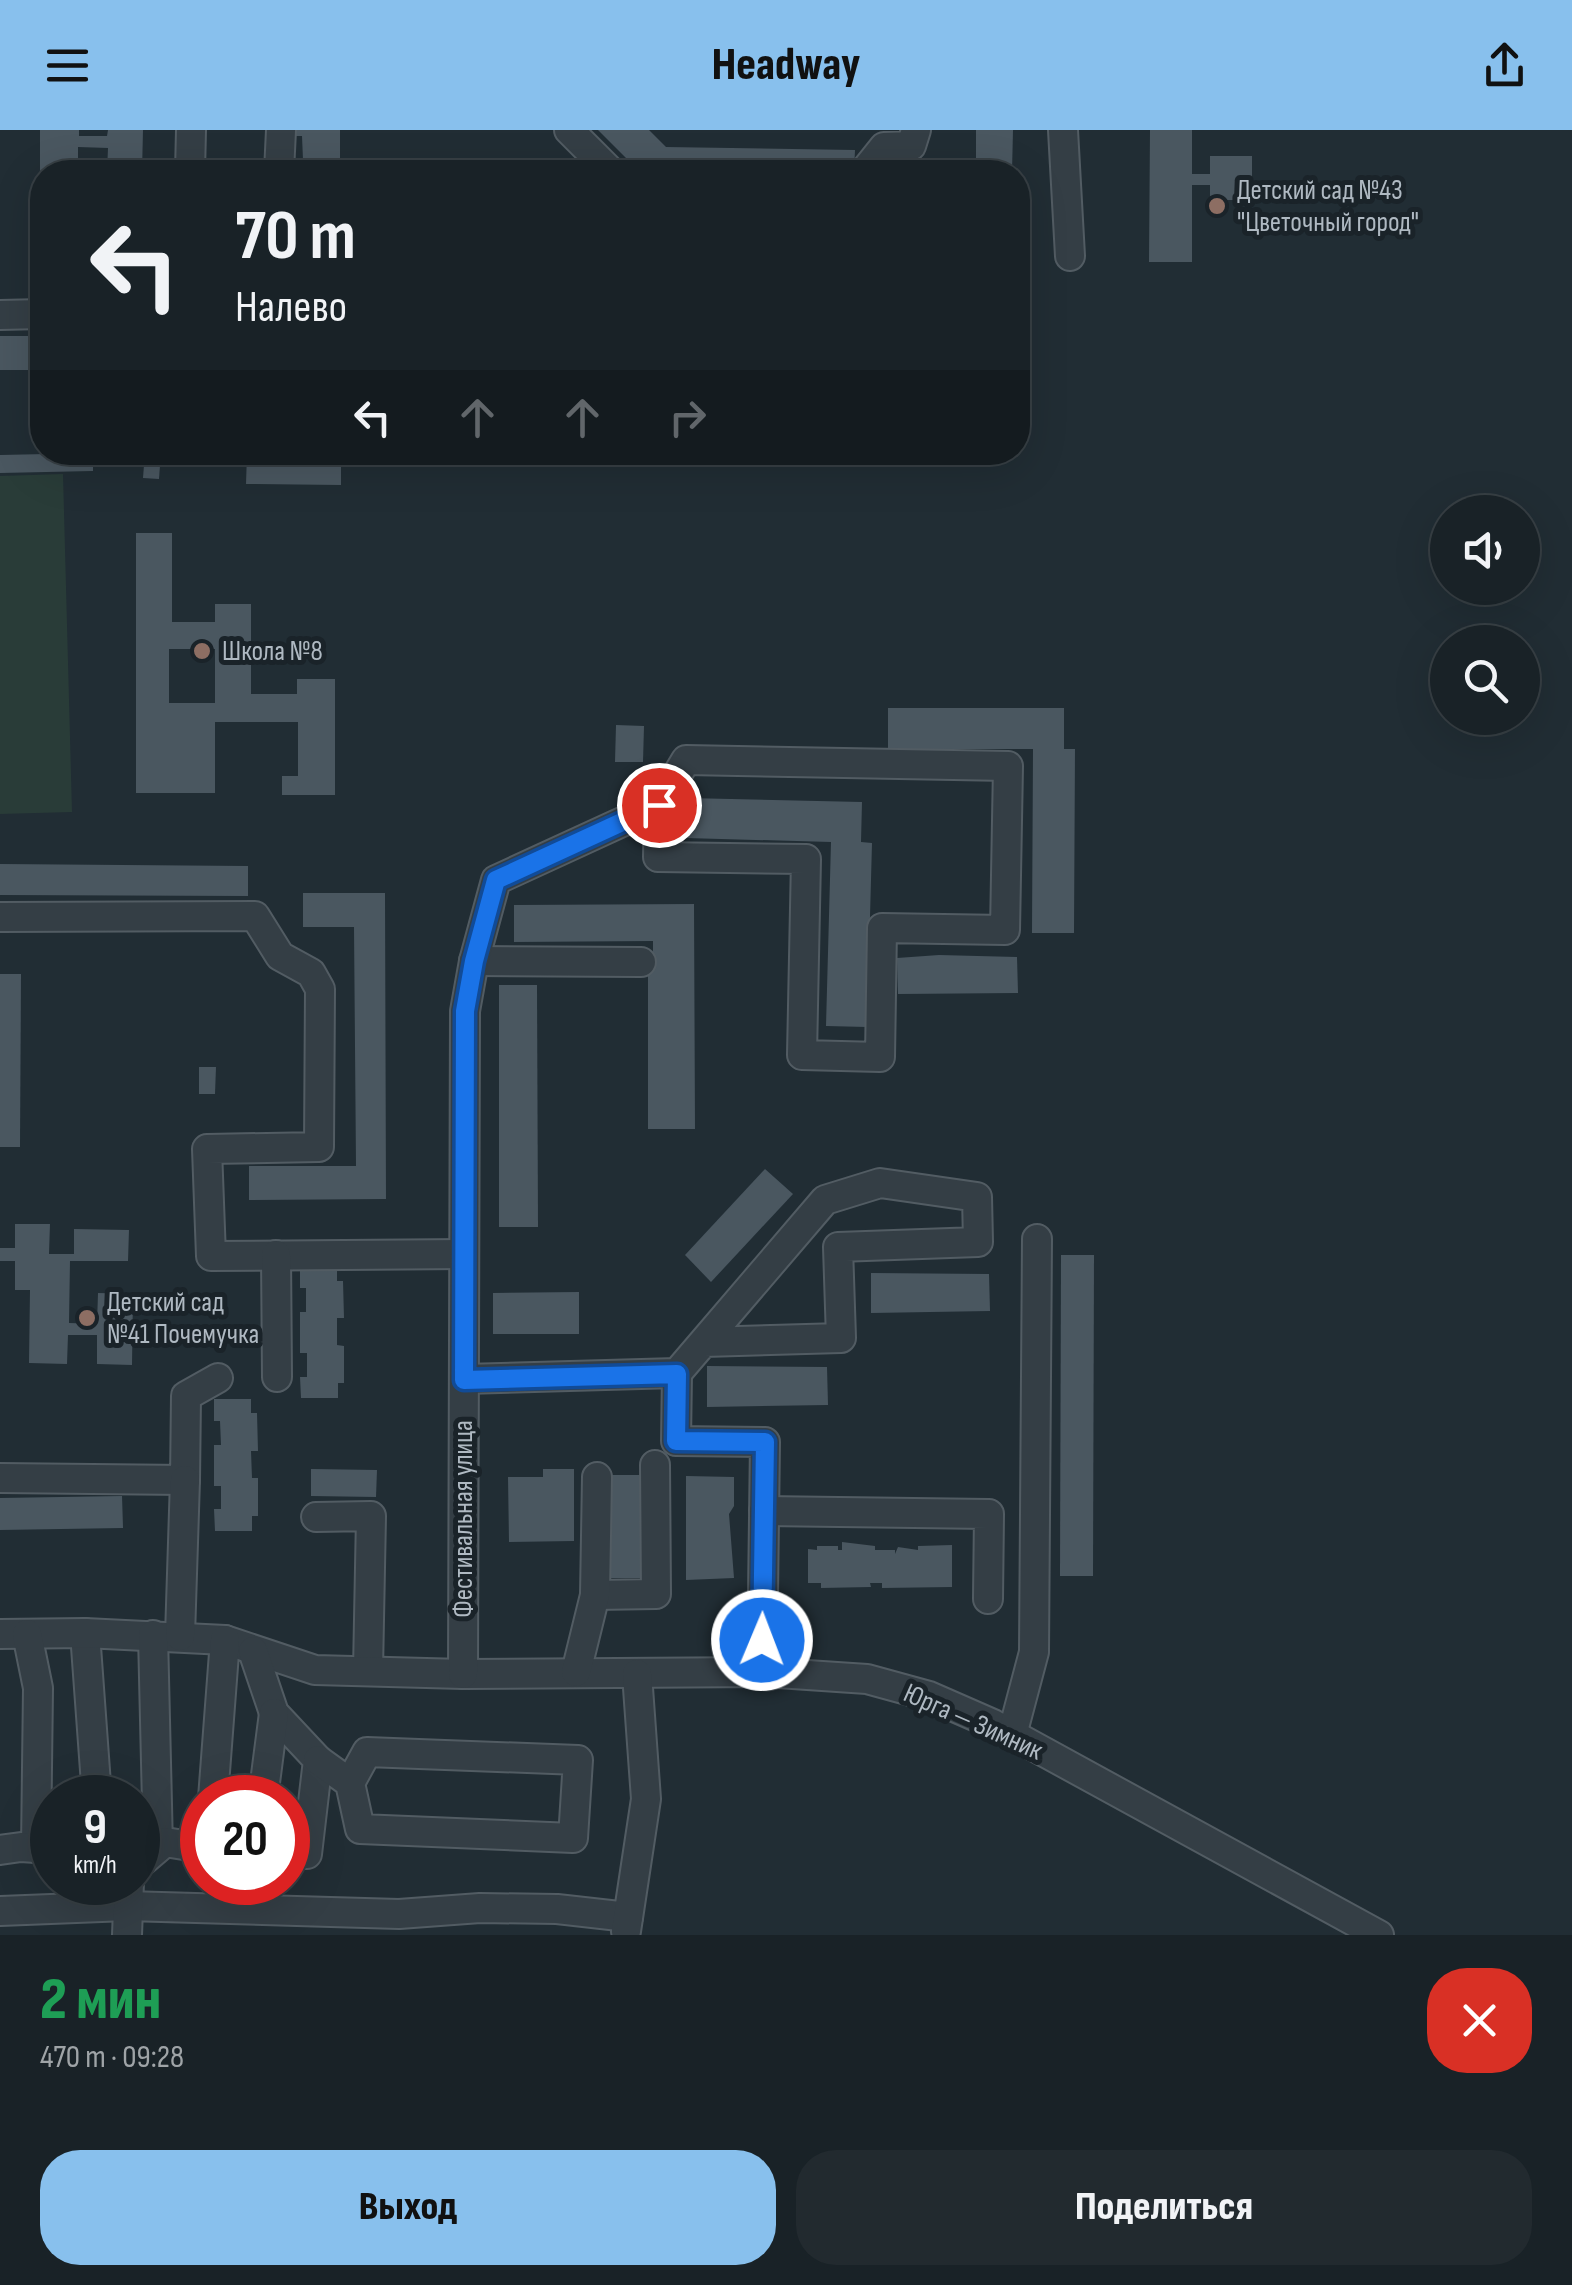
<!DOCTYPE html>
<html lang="ru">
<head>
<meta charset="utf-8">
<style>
  :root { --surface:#192227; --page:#222a2f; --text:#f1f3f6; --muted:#9fa4a7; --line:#373f44; --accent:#88c0ed }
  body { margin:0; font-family:"Sofia Sans Condensed",sans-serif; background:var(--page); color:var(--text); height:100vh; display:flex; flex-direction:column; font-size:38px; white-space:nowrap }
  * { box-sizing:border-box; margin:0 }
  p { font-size:32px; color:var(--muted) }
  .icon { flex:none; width:55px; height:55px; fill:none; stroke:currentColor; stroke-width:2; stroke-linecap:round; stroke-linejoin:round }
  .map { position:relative; height:1805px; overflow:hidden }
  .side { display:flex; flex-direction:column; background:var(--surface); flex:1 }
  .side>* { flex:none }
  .guide { position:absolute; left:30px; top:30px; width:1000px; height:305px; border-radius:40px; box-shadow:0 10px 40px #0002,0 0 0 2px var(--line); background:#192227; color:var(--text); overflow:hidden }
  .buttons { position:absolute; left:1430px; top:365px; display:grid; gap:20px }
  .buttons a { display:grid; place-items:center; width:110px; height:110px; border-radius:50%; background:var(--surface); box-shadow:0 10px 40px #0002,0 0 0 2px var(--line); font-size:50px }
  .speed { position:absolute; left:30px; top:1645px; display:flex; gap:20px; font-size:50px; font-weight:700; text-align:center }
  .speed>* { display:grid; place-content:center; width:130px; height:130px; border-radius:50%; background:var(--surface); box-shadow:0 10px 40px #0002,0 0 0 2px var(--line); line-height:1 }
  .speed small { font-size:25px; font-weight:400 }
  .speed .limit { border:15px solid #d22; background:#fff; color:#111 }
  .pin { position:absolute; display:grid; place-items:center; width:85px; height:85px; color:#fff; margin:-42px; border:5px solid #fff; border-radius:50%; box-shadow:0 2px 10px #0007 }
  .me { position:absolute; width:110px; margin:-55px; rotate:1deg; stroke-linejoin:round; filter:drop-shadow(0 0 8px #0008) }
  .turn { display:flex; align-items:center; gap:35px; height:210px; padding:0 40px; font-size:45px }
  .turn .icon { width:130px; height:130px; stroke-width:2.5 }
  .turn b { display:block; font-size:70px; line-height:85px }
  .lanes { display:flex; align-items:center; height:95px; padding:0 40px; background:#0003; justify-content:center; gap:50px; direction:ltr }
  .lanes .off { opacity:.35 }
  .round { display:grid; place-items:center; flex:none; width:105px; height:105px; border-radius:40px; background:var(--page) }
  .head { display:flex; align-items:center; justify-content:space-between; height:170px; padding:0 40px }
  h1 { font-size:60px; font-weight:800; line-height:75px; color:#1e9e55 }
  .action { display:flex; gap:20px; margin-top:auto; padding:20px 40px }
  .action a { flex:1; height:115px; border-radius:40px; background:var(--accent); color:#111; font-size:40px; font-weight:800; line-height:115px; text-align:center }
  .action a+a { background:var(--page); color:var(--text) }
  header { display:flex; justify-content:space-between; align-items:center; height:130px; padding:0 40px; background:var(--accent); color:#111; font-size:45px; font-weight:800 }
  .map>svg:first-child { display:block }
  .green { fill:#293c38 }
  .building { fill:#4a5760; fill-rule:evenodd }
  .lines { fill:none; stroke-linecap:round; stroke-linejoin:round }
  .minor-casing { stroke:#525c63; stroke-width:32 }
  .minor { stroke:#343e45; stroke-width:28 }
  .route-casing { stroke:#114b97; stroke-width:25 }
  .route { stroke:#1a73e8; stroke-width:18 }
  .education-dot { fill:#8d6e63; stroke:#1a2329; stroke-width:4 }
  .labels { text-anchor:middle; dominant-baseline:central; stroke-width:10; stroke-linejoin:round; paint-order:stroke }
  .poi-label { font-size:28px; fill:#afb9c2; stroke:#1a2329; text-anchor:start }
  .street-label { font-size:28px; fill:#afb9c2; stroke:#1a2329 }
</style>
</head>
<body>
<header><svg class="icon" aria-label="menu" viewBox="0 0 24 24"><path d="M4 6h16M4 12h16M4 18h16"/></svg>Headway<svg class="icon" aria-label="share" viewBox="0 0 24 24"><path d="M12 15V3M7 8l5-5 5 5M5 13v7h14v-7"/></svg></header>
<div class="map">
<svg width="1572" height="1805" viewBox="0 0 1572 1805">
  <rect width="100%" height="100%" fill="#212d34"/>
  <path class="green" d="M63,344L72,682L0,684V346Z"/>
  <g class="building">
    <path d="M40,0H79V6H107L108,0H143L142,42H107L108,18L78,17V42H40Z"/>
    <path d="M296,0H340V37H333V42H296V30H303L302,6H296Z"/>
    <path d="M598,0H649L666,17L855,20L854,42H640Z"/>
    <path d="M976,0H1013L1012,42H976Z"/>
    <path d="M1150,0H1192V44H1210V26H1252V70H1210V55H1192V132H1149Z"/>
    <rect x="0" y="206" width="42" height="34"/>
    <path d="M145,322H161L159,349L143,348Z"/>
    <path d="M247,322H341V355L246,354Z"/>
    <path d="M93,323V341L0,343V325Z"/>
    <path d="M136,403H172V492H215V474H251V564H297V549H335V665H282V646H298V592H215V663H136ZM169,519H215V573H169Z"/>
    <path d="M888,578H1064V619H1075L1074,803H1032L1033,619H888Z"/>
    <path d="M616,595L644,596L643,632H615Z"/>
    <path d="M687,668L862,672L861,712L872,713L867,897L826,896L831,712L686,708Z"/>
    <path d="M0,734L248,736V766L0,765Z"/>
    <path d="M303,763H385L386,1069L249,1070V1036H356L354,797H303Z"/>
    <path d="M694,774L695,999H648V841H653V811L514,812V775Z"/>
    <path d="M939,825L1017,827L1018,863L898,864L897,828Z"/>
    <path d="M0,844H21L20,1017H0Z"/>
    <path d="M499,855H537L538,1097H499Z"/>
    <path d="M199,937H216L215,964H199Z"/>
    <path d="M765,1039L793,1064L711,1152L685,1125Z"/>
    <path d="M15,1094H50L49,1124H74V1099L129,1100L128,1131H70L69,1193L97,1194L98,1163L133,1164L132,1235L97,1234V1205H68L67,1234L29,1233L30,1160H15V1131H0V1118H15Z"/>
    <path d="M1061,1125H1094L1093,1446H1060Z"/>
    <path d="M300,1136H337V1151H343L344,1188H337V1215L344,1216V1253H338V1268H301L300,1247H307V1223H300V1182H306V1158H300Z"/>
    <path d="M871,1143L989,1144L990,1181L871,1183Z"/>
    <path d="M579,1162V1204H493V1163Z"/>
    <path d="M707,1236L827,1237L828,1275L707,1277Z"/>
    <path d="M214,1269H251V1283H257L258,1321H251L252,1348H258V1386H252V1401H215L214,1379H221V1356H214V1315H221L220,1291H214Z"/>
    <path d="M311,1339L377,1340L376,1367L311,1366Z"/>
    <path d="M543,1339H574V1411L509,1412L508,1347H543Z"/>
    <path d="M608,1345H646V1448H609Z"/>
    <path d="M686,1346L734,1347V1376L729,1384L734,1448L686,1450Z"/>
    <path d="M122,1366L123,1398L0,1400V1368Z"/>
    <path d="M842,1412L875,1416V1420H895V1424L898,1417L918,1420V1416L952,1415V1457L882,1458V1453H870L871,1457L821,1458V1453H808V1419L817,1420V1416H838V1420H842Z"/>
  </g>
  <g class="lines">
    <defs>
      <g id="minor">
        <path d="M569,0L611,42"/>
        <path d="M1063,0L1070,126"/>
        <path d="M190,42L191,0"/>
        <path d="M279,42L281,0"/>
        <path d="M864,42L884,17L911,16L916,0"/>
        <path d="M0,185L42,184"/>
        <path d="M0,787L255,786L280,826L311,843L320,859L319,1017L207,1019L211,1126L464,1124"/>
        <path d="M474,831L641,832"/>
        <path d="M276,1125L277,1247"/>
        <path d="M677,1243L676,1311L765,1312L762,1542"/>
        <path d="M464,1249L677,1243L825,1070L880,1053L977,1067L978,1112L838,1117L841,1208L704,1212"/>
        <path d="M0,1348L185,1350L186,1266L218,1248"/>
        <path d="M764,1381L989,1384L988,1469"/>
        <path d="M316,1387L371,1386L368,1541"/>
        <path d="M595,1465L656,1464L655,1335"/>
        <path d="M85,1503L97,1668"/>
        <path d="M0,1504L85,1503L225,1510L315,1540L463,1544L762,1542L867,1549L929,1566L993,1594L1379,1805"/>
        <path d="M27,1504L38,1558L36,1718"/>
        <path d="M153,1505L158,1717"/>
        <path d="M180,1506L185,1350"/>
        <path d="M253,1521L274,1583L318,1630L307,1724L288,1723"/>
        <path d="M576,1542L595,1465L597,1347"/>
        <path d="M463,1544L465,881L474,831L496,750L659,675L686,630L1008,636L1005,800L882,798L880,927L802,925L806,729L658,727L659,675"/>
        <path d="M1012,1605L1034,1522L1037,1109"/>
        <path d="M318,1630L350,1653L360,1699L573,1708L578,1630L367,1622L350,1653"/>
        <path d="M213,1668L225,1510"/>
        <path d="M263,1668L274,1583"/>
        <path d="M0,1720L21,1717L51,1719"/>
        <path d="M138,1735L165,1712L202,1718"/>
        <path d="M0,1781L127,1776L399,1784L480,1778L557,1779L628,1787"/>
        <path d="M626,1801L646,1669L637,1544"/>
        <path d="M127,1805L129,1752"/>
      </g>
    </defs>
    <use href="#minor" class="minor-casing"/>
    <use href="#minor" class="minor"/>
  </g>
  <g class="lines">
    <defs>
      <path id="route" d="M659,675L496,750L474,831L465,881L464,1250L677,1244L676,1311L765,1312L762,1510"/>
    </defs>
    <use href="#route" class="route-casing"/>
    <use href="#route" class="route"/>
  </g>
  <g class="education-dot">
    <circle cx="1217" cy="76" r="10"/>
    <circle cx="202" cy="521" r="10"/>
    <circle cx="87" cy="1188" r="10"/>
  </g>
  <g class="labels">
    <g class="poi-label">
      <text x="1237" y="60">Детский сад №43<tspan x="1237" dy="32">"Цветочный город"</tspan></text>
      <text x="222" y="521">Школа №8</text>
      <text x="107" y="1172">Детский сад<tspan x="107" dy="32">№41 Почемучка</tspan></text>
    </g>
    <g class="street-label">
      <text transform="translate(463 1389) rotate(-90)">Фестивальная улица</text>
      <text transform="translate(973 1592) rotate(24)">Юрга — Зимник</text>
    </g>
  </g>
</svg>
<div class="buttons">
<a><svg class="icon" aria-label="sound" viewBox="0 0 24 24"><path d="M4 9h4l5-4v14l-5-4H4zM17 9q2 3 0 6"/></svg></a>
<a><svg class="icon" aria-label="search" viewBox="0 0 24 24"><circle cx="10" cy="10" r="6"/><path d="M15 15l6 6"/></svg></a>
</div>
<div class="speed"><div>9<small>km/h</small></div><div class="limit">20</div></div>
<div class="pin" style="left:659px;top:675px;background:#d93025"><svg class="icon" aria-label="arrive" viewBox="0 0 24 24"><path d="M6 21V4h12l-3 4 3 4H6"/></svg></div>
<svg class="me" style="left:762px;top:1510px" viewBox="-20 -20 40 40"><circle r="17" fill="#1a73e8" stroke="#fff" stroke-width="3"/><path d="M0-11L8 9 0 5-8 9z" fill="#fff"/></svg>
<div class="guide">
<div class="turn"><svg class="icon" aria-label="left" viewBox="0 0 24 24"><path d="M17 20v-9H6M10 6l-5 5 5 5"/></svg><div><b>70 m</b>Налево</div></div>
<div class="lanes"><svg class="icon" aria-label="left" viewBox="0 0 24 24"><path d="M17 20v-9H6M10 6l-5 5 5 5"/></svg><svg class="icon off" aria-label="ahead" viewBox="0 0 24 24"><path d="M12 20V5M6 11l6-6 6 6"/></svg><svg class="icon off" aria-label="ahead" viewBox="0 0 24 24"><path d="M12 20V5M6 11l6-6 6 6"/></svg><svg class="icon off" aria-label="right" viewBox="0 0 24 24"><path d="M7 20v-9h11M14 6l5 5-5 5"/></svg></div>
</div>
</div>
<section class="side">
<div class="head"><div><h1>2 мин</h1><p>470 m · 09:28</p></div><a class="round" style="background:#d93025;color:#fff"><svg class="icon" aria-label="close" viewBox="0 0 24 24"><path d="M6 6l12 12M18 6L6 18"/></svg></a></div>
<div class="action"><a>Выход</a><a>Поделиться</a></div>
</section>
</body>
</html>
